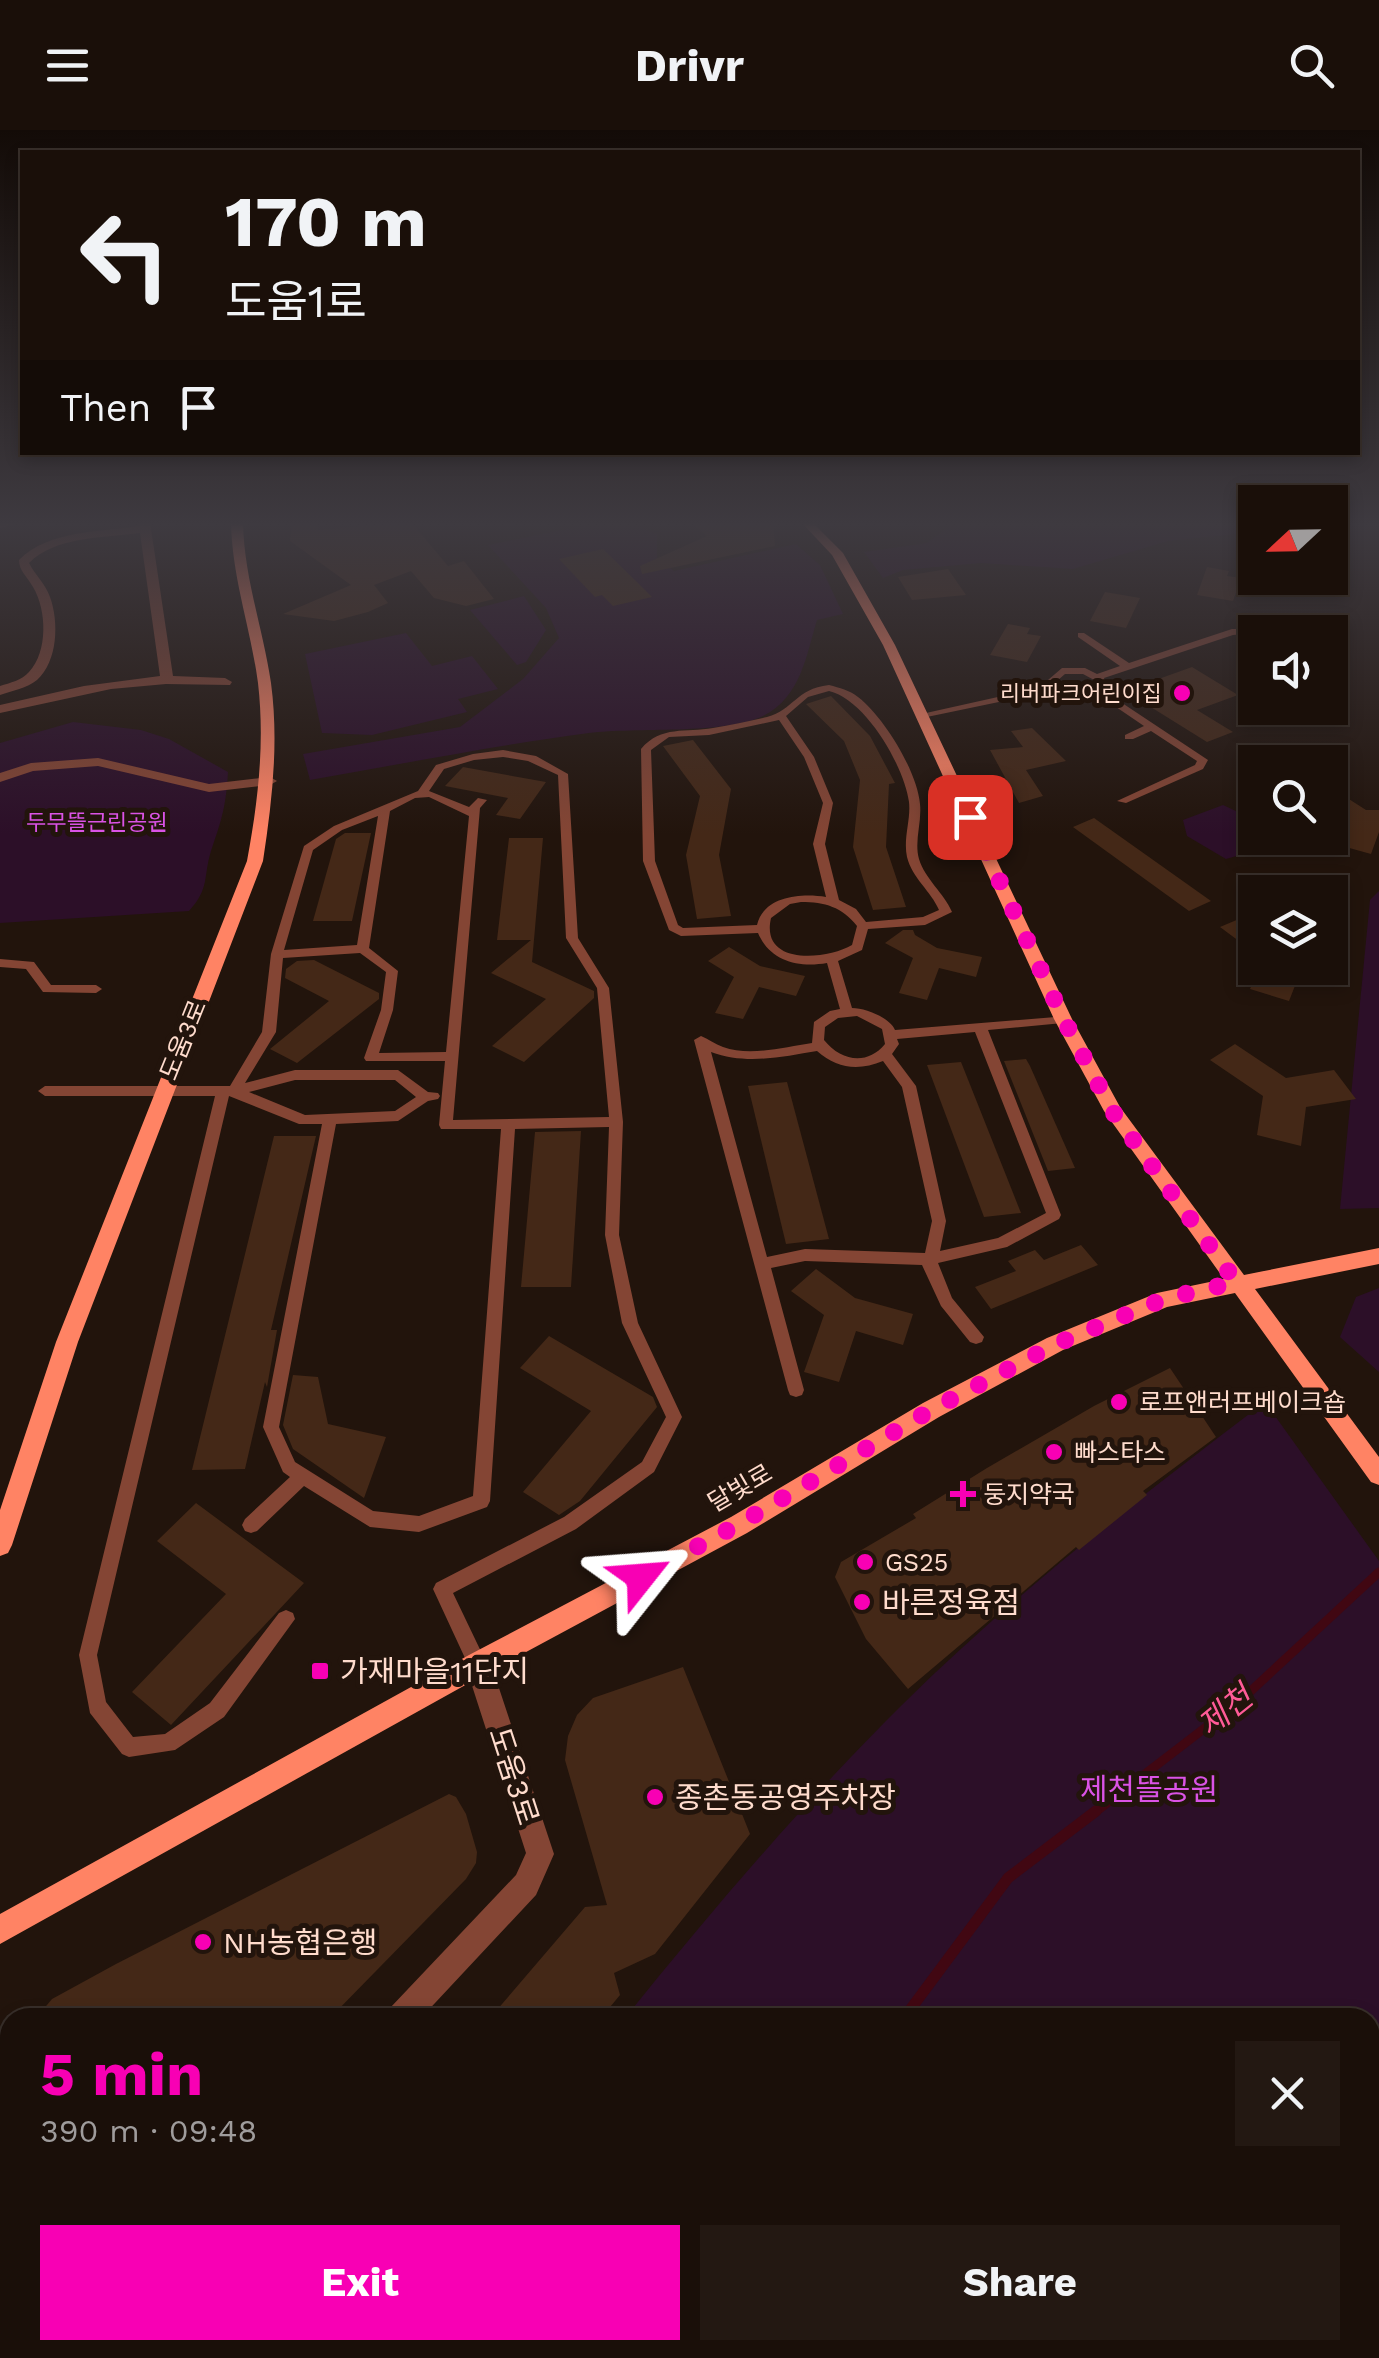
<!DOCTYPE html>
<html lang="en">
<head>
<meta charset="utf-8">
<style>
  :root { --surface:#1a0f09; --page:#231812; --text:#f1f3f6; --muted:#9f9c9c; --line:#382f2a; --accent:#f800b4 }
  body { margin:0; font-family:"Work Sans","Noto Sans KR",sans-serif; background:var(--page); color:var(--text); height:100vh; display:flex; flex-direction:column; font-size:38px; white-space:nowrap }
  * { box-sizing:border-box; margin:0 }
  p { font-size:32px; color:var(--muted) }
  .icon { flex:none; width:55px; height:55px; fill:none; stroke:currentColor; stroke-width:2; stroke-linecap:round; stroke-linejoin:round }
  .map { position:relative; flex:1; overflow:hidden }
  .sheet { position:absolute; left:0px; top:1878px; width:1380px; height:352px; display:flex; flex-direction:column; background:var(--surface); border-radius:30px 30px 0 0; box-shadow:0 5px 15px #0003,0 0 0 2px var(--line) }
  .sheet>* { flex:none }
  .top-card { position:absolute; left:20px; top:20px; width:1340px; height:305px; border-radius:0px; box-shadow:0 5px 15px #0003,0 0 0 2px var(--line); background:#1a0f09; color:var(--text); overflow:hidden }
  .needle { width:65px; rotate:248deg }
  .controls { position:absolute; left:1238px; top:355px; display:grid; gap:20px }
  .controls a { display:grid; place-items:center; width:110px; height:110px; border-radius:0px; background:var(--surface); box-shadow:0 5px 15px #0003,0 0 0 2px var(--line); font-size:50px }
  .pin { position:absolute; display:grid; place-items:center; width:85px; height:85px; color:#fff; margin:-42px; border-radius:20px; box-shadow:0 5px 15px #0006 }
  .me { position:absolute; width:110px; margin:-55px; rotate:62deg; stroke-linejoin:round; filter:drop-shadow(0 0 8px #0008) }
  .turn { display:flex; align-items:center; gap:35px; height:210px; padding:0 40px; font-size:45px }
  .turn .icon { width:130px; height:130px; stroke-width:2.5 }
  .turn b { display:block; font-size:70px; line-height:85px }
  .then { display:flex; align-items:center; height:95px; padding:0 40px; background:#0003; gap:20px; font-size:38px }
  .round { display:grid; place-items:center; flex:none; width:105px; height:105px; border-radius:0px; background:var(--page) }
  .summary { display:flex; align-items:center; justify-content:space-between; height:170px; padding:0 40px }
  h1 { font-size:60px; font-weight:700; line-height:75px; color:var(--accent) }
  .button { display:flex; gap:20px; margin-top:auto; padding:20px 40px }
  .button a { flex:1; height:115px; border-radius:0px; background:var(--accent); color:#fff; font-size:40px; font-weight:700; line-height:115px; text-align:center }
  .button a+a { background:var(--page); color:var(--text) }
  header { display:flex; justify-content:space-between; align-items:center; height:130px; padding:0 40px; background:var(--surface); font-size:45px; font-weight:700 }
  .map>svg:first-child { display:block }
  .green { fill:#2c0f28 }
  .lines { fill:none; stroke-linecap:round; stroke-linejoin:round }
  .stream-far1 { stroke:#410712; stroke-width:9 }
  .stream { stroke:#410712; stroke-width:11 }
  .building { fill:#442817 }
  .lane { fill:#844534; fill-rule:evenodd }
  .street { fill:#844534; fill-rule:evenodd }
  .secondary { fill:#ff8364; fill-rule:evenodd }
  .route { stroke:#f800b4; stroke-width:18; stroke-dasharray:0 32.4 }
  .poi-dot { fill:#f800b4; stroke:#22140c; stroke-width:4 }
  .labels { text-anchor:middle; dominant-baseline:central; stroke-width:10; stroke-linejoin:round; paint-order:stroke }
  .far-poi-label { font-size:22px; fill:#ffdccd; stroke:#22140c; text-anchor:end }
  .far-park-label { font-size:22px; fill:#da53e5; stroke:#22140c }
  .street-label { font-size:25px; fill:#ffdccd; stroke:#22140c }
  .poi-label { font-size:25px; fill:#ffdccd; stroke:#22140c; text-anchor:start }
  .near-poi-label { font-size:30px; fill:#ffdccd; stroke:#22140c; text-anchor:start }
  .near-street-label { font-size:30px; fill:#ffdccd; stroke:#22140c }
  .near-park-label { font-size:30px; fill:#da53e5; stroke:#22140c }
  .near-water-label { font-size:32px; font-style:italic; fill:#ff5b97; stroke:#22140c }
</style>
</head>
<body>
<header><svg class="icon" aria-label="menu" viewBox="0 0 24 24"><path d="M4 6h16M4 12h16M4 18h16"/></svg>Drivr<svg class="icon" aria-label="search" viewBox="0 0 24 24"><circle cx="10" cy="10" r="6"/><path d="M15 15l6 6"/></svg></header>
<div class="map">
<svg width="1379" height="2228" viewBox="0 0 1379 2228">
  <rect width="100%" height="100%" fill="#22140c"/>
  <g class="green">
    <path d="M629,392L657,404V428L674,441L796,414L820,435L843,484L817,490C806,526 801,567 763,586C723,605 637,597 589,603C496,615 403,634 310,650L303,624L460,597L523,549L559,508L546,478L488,415L595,393Z"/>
    <path d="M955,392H1255V402L1168,411L1073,439L981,433L903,440L883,448L864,422L927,413Z"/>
    <path d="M524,466L546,500L526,532L517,535L470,480Z"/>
    <path d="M406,503L432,536L472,526L498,559L458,569L467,582L372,605L322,603L305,524Z"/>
    <path d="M73,592L141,600L169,609L228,642C226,676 222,689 211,721C203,747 210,758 189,781L0,793V613Z"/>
    <path d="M1223,675L1255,690L1256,708L1250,722L1226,729L1187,706L1183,690Z"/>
    <path d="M1379,761V1078L1340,1079L1370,770Z"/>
    <path d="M1379,1158V1242L1340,1207L1356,1167Z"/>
    <path d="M1265,1272L1379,1431V2043L1370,2048V1888H625C713,1779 803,1673 903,1574C1014,1464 1140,1367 1265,1272Z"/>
    <path d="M1370,2084L1379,2099V2228H375L381,2220H1370Z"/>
  </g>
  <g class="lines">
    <path class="stream-far1" d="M1093,1684L1240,1571L1379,1442"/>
    <g class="stream">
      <path d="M904,1888L1008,1748L1096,1681"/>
      <path d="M671,2228L676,2220"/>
    </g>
  </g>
  <g class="building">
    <path d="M292,392H317L318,400L411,392L448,436L464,431L494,469L466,476L434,468L411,441L374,455L388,473L368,482L334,491L283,484L351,455L290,411Z"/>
    <path d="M691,392H773L775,416L642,444L640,436L707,406Z"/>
    <path d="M603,419L641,456L652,467L613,476L602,465L595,467L559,429Z"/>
    <path d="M1207,437L1229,441L1227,446L1241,448L1233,471L1197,465Z"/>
    <path d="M948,439L966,465L912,470L898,447Z"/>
    <path d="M1105,462L1140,468L1126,498L1090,491Z"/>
    <path d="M1008,494L1030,498L1027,504L1041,506L1027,532L990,525Z"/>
    <path d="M1192,537L1238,565L1197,580L1233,602L1207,612L1125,561Z"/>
    <path d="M831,566L870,606L895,653L889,654L886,717L906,777L873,780L853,717L860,650L844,611L806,574Z"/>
    <path d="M1032,598L1066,631L1026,640L1043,666L1019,673L990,620L1023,617L1011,601Z"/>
    <path d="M693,610L731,659L719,725L731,786L697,789L686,725L700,666L663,616Z"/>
    <path d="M463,637L546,652L520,689L496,685L508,668L445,656Z"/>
    <path d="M1330,657L1366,680H1379V702L1371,724L1335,714L1345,690L1330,680Z"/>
    <path d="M1094,688L1211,771L1189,781L1073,697Z"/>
    <path d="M345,703H371L352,791H313L336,709Z"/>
    <path d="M509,708H543L532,832L594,861V868L524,932L492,916L546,869L491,843L531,810H497Z"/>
    <path d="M1246,786L1255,793V823L1220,797Z"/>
    <path d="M903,800H913L915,805L937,818L982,827L976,847L939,838L927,870L899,863L913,828L885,813Z"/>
    <path d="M729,817L760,836L805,846L796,866L759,857L743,889L715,883L734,847L708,831Z"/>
    <path d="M314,830L379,863V869L297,933L270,919L329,871L285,848L286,839L297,831Z"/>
    <path d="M1259,838H1302L1289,871L1250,859Z"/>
    <path d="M1235,914L1286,948L1334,940L1356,969L1306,977L1301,1016L1257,1005L1263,966L1210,930Z"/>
    <path d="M1026,929L1030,936L1075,1038L1048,1041L1004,931Z"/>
    <path d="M961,932L965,942L1021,1083L984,1087L927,935Z"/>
    <path d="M787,952L829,1109L786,1114L748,956Z"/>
    <path d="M581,1001L571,1157H521L535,1002Z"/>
    <path d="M274,1006H316L271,1200H277L267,1257L265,1252L245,1339L192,1340Z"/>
    <path d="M1081,1115L1098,1135L991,1179L975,1157L1016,1141L1008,1131L1035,1120L1044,1130Z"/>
    <path d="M816,1139L855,1168L913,1184L903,1215L856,1201L839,1252L804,1242L824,1185L791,1161Z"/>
    <path d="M549,1206L653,1267L657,1277L580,1371L559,1385L523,1362L591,1281L520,1238Z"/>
    <path d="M1170,1238L1216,1307L1143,1361L1147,1365L1079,1420L1076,1417L908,1559L866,1509L835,1447L841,1432L916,1388L913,1384L987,1338L1094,1276Z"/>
    <path d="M293,1245L318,1247L328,1294L386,1307L364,1368L293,1319L283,1295Z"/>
    <path d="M196,1373L304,1453L171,1595L132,1562L226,1464L157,1411Z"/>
    <path d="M683,1537L750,1704L655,1824L614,1843L620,1865L601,1888H490L585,1777L607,1775L565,1630L568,1606L577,1585L593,1568Z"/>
    <path d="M449,1664L456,1667L466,1684L477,1722L476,1733L466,1749L330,1888H36L52,1869L116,1834Z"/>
  </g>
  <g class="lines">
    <g class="lane">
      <path d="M1232,499H1266L1271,502L1233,505L1104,548L1107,558L1104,561L1208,630L1203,639L1126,673L1117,671L1195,635L1197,631L1151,601L1133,609H1125V605L1144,596L1097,564L1076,567L1057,560L922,588L917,585L1052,555L1048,550L1062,538H1085L1097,544L1120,536L1078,507V503H1084L1129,533ZM1065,544H1083L1096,551L1097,557C1082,564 1070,562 1058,550Z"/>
      <path d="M829,555C840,558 849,560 858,567C884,587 917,641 920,674C922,693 914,711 919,729C925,749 944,763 952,782L925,795L868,799L862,820L838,831L852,878C866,878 890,888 895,900L1068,886L1069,889L1063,893L988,900L1061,1085L1059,1089L1007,1117L938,1133L952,1168L984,1207L982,1212L976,1214L970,1212L941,1176L922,1135L805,1131L771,1138L804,1260L802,1265L796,1267L790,1265L788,1260L694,910L701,906C708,909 715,914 723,917C750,927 784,917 812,913L814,892L830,881L840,879L827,833C798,838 770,831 758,803L681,806L669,800L643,731L641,619C661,595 686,603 713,598C731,595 750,591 767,587C794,580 795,559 829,555ZM829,561C866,570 904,636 909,672C911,690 903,708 907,727C912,748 931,761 939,780L923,787L866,792L856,779L839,770L825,714L833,673L814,627L786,586L808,567ZM779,590L804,627L823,673L813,714L826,767C801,763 764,766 757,795L683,798L678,795L655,731L651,620L669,607L709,605ZM801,772C825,772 842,777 857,796L852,815C826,830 760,836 771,788L790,774ZM857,886L882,899L885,914C867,936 841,931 824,910L825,897L838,888ZM975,902L1046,1083L998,1108L940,1121L946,1091L916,956L892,924L899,914L897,909ZM817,921C837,939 859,941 883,931L902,957L932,1091L925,1123L805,1119L767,1127L711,922C746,935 781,927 817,921Z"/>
      <path d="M503,620L536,626L568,644L578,808L609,858L623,992L619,1105L638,1193L682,1287L654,1342L576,1399L453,1463L487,1534L485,1541L478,1543L471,1541L433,1459L436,1453L564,1387L642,1332L666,1287L622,1193L605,1105L609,997L515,999L490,1371L487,1377L419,1402L370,1397L304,1356L257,1401L251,1403L245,1401L242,1395L245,1389L290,1347L283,1342L263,1297L322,994H299L229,966L97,1525L106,1572L133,1607L165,1604L210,1573L279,1483L286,1480L293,1483L295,1489L224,1587L175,1620L129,1627L122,1624L90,1583L79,1525L215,966H45L38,961L45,956H230L262,902L271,824L304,716L334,696L418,661L436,635L473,624ZM503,627L528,631L558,645L566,808L597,858L609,987L453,990L480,678L487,670L478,668L469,677L429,661L444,639L474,630ZM429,667L469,686L446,922L379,923L393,880L398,841L369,818L390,681L415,668ZM378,686L357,815L284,820L313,720L342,700ZM360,823L386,842L381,880L364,928L366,931H445L439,995L441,999H501L473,1366L419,1386L373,1381L295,1332L279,1297L336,994L398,991L428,971L438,969L440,966L438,963L428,962L398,940H295L245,953L276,902L283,828ZM295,950H395L416,967L395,981L305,985L249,962Z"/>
      <path d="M0,829L34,832L51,855H96L102,859L96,863L43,862L26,839L0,837Z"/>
    </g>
    <g class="street">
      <path d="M0,392H24L0,398Z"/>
      <path d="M138,392H150L173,546L225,548L232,552L230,555L166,554L111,559L0,583V575L84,556L160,546L140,403C105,408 55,406 29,433C35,445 45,453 50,467C59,492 58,531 37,550C27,558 12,561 0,565V556C10,553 22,550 29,542C48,522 47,480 33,457C27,446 19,441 19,430C48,400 101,402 139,396Z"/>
      <path d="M98,628L209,654L270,647L277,651L270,655L209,662L98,636L33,641L0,652V643L31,633Z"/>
      <path d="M478,1522L487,1525L491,1534L554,1724L536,1765L421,1888H385L390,1878L516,1745L526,1723L465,1534L469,1525Z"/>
      <path d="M62,2220H101L98,2228H59Z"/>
    </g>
    <g class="secondary">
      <path d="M231,392H243C244,448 263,498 271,553C279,613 272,672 263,731L78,1212L12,1415L8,1423L0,1426V1380L56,1212L247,731C258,672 265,613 258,553C251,499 232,448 231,392Z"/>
      <path d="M801,392H812L843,423L895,515L1072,889L1120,977L1244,1145L1379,1118V1134L1255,1159L1379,1327V1355L1371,1352L1235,1163L1167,1177L1063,1220L939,1287L747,1403L487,1543L0,1814V1784L469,1525L731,1387L923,1273L1047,1208L1157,1163L1224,1149L1104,981L1054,889L883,515L832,425Z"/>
    </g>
  </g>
  <linearGradient id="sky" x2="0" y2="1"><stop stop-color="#130b07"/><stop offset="0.56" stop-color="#3e3a40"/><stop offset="1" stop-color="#3e3a40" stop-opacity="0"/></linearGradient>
  <rect width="1379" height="704" fill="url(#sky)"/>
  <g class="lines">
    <path class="route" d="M641,1447L739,1394L931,1280L1056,1214L1164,1169L1236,1152L1113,982L1063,888L970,687"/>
  </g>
  <g class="poi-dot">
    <circle cx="1182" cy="563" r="10"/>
    <circle cx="1119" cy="1272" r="10"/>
    <circle cx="1054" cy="1322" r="10"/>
    <path d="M958 1349h10v10h10v10h-10v10h-10v-10h-10v-10h10z"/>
    <circle cx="865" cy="1432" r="10"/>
    <circle cx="862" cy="1472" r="10"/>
    <rect x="310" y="1531" width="20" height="20" rx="5"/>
    <circle cx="655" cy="1667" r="10"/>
    <circle cx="203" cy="1812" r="10"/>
  </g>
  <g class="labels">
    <g class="far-poi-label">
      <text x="1162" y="563">리버파크어린이집</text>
    </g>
    <g class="far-park-label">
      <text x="97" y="692">두무뜰근린공원</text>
    </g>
    <g class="street-label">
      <text transform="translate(183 910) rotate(-68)">도움3로</text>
      <text transform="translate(740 1358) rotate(-30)">달빛로</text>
    </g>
    <g class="poi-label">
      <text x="1139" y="1272">로프앤러프베이크숍</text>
      <text x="1074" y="1322">빠스타스</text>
      <text x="983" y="1364">둥지약국</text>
      <text x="885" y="1432">GS25</text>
    </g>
    <g class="near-poi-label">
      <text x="882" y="1472">바른정육점</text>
      <text x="340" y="1541">가재마을11단지</text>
      <text x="675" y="1667">종촌동공영주차장</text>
      <text x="223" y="1812">NH농협은행</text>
    </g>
    <g class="near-street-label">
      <text transform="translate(514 1646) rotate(72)">도움3로</text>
    </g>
    <g class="near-park-label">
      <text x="1149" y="1659">제천뜰공원</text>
    </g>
    <g class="near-water-label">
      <text transform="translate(1225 1581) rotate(-39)">제천</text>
    </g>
  </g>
</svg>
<div class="controls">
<a><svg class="needle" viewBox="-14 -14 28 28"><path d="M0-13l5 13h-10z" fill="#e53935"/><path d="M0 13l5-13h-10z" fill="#9f9c9c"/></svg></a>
<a><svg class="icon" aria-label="sound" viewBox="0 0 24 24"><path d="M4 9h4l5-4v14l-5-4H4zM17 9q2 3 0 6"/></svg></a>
<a><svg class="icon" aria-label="search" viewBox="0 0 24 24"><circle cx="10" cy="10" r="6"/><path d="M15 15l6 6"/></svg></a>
<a><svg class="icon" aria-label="layers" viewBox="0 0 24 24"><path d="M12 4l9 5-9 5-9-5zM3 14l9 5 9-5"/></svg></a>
</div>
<div class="pin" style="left:970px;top:687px;background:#d93025"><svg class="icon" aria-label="arrive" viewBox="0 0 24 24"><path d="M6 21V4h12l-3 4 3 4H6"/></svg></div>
<svg class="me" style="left:641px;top:1447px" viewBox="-20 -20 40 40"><path d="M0-17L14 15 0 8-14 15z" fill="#f800b4" stroke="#fff" stroke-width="4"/></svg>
<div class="top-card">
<div class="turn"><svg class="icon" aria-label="left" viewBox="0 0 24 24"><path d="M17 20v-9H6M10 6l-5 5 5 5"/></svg><div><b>170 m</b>도움1로</div></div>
<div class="then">Then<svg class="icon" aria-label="arrive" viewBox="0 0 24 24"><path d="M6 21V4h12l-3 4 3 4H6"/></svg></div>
</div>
<section class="sheet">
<div class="summary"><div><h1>5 min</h1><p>390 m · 09:48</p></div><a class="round"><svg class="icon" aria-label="close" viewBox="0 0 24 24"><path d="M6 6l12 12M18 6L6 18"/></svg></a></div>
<div class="button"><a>Exit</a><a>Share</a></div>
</section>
</div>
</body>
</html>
